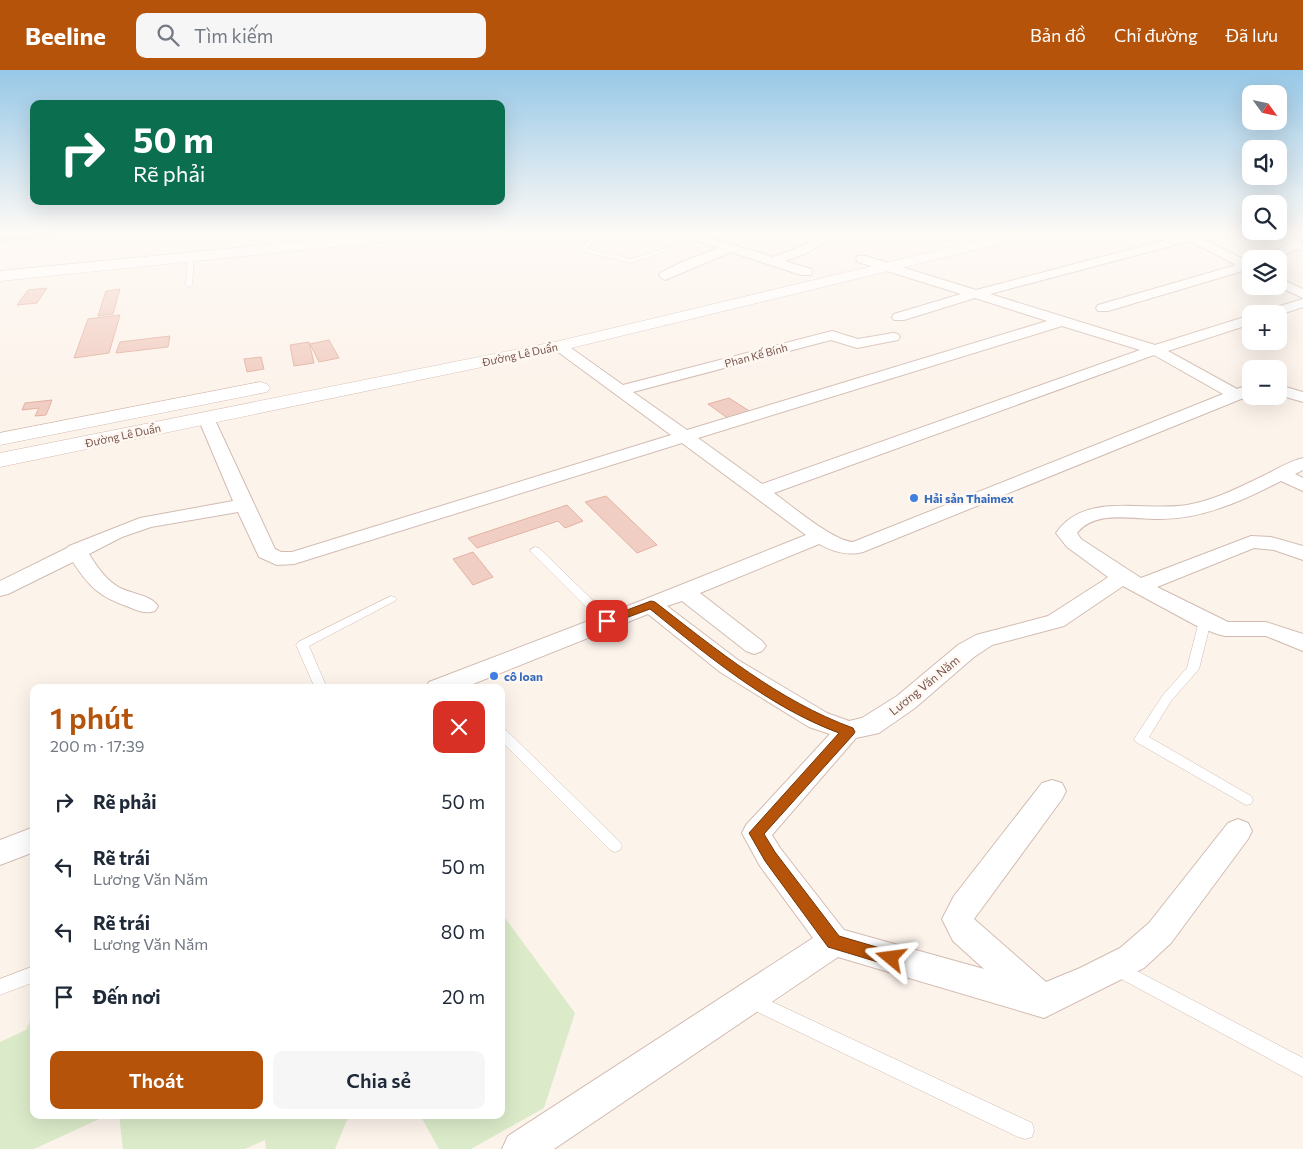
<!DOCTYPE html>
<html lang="vi">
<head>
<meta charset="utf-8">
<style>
  :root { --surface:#fff; --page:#f6f6f7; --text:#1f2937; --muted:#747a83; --accent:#b45309 }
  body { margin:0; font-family:Commissioner,sans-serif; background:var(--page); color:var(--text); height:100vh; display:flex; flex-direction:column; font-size:19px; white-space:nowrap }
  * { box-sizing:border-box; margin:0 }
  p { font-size:16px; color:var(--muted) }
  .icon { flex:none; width:28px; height:28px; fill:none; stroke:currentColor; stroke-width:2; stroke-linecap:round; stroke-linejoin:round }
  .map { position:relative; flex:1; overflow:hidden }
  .panel { position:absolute; left:30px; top:614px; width:475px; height:435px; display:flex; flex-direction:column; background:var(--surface); border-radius:10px; box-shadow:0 5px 20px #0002 }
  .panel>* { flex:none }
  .banner { position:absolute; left:30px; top:30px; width:475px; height:105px; border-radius:10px; box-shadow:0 5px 20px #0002; background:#0b6e4f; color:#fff; overflow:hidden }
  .needle { width:32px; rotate:123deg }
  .buttons { position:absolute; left:1242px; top:15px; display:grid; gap:10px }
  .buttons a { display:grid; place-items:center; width:45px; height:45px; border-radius:10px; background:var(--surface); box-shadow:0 5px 20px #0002; font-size:25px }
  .pin { position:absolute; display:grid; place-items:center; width:42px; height:42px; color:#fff; margin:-21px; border-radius:10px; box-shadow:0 2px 8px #0006 }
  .me { position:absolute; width:55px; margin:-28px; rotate:286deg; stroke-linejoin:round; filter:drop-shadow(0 0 4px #0008) }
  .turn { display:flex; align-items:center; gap:18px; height:105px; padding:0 20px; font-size:22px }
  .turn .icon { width:65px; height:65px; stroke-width:2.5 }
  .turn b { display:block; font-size:35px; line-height:42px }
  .round { display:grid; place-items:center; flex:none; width:52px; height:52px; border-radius:10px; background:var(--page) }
  .head { display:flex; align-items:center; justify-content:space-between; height:85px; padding:0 20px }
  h1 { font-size:30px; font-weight:600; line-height:38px; color:var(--accent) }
  .primary-button { display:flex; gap:10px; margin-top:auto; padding:10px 20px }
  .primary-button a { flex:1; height:58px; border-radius:10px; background:var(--accent); color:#fff; font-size:20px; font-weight:600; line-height:58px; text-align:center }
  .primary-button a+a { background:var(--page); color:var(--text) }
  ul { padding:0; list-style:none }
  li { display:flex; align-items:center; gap:15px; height:65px; padding:0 20px }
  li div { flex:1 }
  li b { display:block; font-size:19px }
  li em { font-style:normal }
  header { display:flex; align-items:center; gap:30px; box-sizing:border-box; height:70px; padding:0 25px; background:var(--accent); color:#fff }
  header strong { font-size:24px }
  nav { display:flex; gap:28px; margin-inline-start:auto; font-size:18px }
  .search { width:350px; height:45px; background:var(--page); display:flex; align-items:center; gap:12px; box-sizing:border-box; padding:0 18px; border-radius:10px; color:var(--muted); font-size:19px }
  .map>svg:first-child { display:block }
  .green { fill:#dbebc9 }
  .building { fill:#f1cec3; stroke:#e4b2a3 }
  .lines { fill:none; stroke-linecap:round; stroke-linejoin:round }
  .service-casing { stroke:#d2bcb2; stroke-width:1 }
  .minor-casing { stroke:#d2bcb2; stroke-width:2 }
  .tertiary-casing { stroke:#d2bcb2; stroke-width:1 }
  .secondary-casing { stroke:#d4bbb0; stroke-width:1 }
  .service { fill:#fff; fill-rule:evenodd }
  .minor { fill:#fff; fill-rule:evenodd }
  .tertiary { fill:#fff; fill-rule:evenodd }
  .secondary { fill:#fff; fill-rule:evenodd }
  .route { fill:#b45309; stroke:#753606 }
  .shop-dot { fill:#3f7fe0; stroke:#fff8f2; stroke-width:2 }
  .labels { text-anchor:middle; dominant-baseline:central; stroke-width:5; stroke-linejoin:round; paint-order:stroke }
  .far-street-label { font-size:11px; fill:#78564e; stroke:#fff8f2 }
  .shop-label { font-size:12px; font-weight:bold; fill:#366cbe; stroke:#fff8f2; text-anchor:start }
  .street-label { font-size:12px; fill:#78564e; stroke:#fff8f2 }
</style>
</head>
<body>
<header>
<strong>Beeline</strong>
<div class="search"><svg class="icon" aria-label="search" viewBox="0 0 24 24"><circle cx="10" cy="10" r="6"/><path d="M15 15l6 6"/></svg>Tìm kiếm</div>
<nav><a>Bản đồ</a><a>Chỉ đường</a><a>Đã lưu</a></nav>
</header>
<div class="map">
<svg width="1303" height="1079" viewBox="0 0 1303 1079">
  <rect width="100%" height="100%" fill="#fcf3eb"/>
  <g class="green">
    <path d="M0,161H125L0,173Z"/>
    <path d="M505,848L575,943L544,1038L471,1079H439L420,1045H501V850Z"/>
    <path d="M34,943V1045H108L34,1079H0V972L26,960Z"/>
    <path d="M119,1045H349L335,1079H266L265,1070L245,1079H123Z"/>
  </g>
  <g class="building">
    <path d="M47,218L37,233L17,235L28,220Z"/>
    <path d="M120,219L113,244L98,246L106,221Z"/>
    <path d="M120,245L109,283L74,288L88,249Z"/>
    <path d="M170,266L168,277L116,283L120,272Z"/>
    <path d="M329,270L339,288L319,292L310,274Z"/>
    <path d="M309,272L314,293L294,296L290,275Z"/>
    <path d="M261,287L264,299L247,302L244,289Z"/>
    <path d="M729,328L751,342L729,349L708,334Z"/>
    <path d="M52,330L46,345L35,346L39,338L22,340L25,333Z"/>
    <path d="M606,426L657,475L637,483L585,432Z"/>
    <path d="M567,435L583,451L565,458L558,451L477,478L468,468Z"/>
    <path d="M473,482L493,507L473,515L453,489Z"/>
  </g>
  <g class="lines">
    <defs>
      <g id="service">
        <path d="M268,161H291L266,164Z"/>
        <path d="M596,161H602L587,179L631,189L700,167L705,168L631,193L581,181V179Z"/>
        <path d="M191,185L194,187L192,215L189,217L186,215L188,187Z"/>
        <path d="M535,477L539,478L611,548L613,551L611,554H603L531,482L530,480Z"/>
        <path d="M391,526L395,527L397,529L395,531L309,576L327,618H315L296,575L298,572Z"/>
        <path d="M1205,547L1211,551L1199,599L1171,631L1149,667L1251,726L1253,730L1251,734L1246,735L1136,672L1134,669L1163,625L1187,598L1199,551Z"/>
        <path d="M501,658L506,660L620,772L622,776L620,780L615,782L610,780L501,671Z"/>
        <path d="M1116,890L1303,988V1007L1110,903L1108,898L1110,893Z"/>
        <path d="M34,896V912L0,925V909Z"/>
        <path d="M751,922L1032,1053L1034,1060L1032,1067L1025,1069L1018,1067L745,936L743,930L745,924Z"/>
      </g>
      <g id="minor">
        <path d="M672,161H689L773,187L797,178L831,161L837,165L805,184L785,191L811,199L812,202L811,205H801L731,182L665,210L659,206L660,203L684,191L719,178L674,163Z"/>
        <path d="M926,161C937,160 950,160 958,167L952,171L928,163Z"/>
        <path d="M1173,161H1187L1249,192L1251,191V202L1246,200L1108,241H1098L1096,238L1098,235L1236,195L1190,171L990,224L1155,275L1251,245V254L1168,281L1237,319L1251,314V325L863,482C848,486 833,482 819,474L700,523L762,571L766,576L762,581L754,584L746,581L682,531L667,536L738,590L827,643L849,651L862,648L897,626L958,575L976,565L1048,546L1104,510L1108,507L1067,477L1056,463C1085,421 1144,442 1187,435C1215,430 1240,417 1265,405C1277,399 1290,391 1303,388V400L1295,404L1303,408V421L1281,411C1242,431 1201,450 1157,449C1131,449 1095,440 1077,463L1081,469L1141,508L1251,466L1271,467L1303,476V490L1274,480L1254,478L1157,517L1228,552H1266L1303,564V581L1266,566H1225L1217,564L1197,556L1123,516L1064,556L992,575L974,587L915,638L879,663L856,668L772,765L780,778L844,860L984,899L953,871L942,849L954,826L1042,713L1052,710L1062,713L1066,721L1062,729L974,849L1046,912L1080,898L1120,878L1149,853L1228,753L1238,749L1248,753L1252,761L1248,769L1171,873L1144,898L1044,948L838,887L554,1079H502L508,1066L813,868L760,796L742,763L746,755L830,664L809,657L720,602L648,544L463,618H426L429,612L643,530L806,465L682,373L294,494L277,495L259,487L238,442L151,457L122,467L89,484C97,497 106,510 120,518C132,524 151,525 158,536L155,541C145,544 138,541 129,537C100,527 89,517 73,492L8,524L0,526V511L67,478L69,476L140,448L233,431L198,348L200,344H212L214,348L275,479L281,482H292L671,365L554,279L552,276L554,273H564L623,315L832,261L858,269L893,263L898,264L900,267L898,270L857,278L831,270L633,322L687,360L1047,251L975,228L904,250H894L892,247L894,244L961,224L858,192L856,189L858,186H866L976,220L1181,166ZM1062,256L1140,280L762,414L698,368ZM1154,285L1223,324L853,472C833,471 792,436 774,423Z"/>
        <path d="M1265,161H1280L1302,171L1303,181L1297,179L1276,189H1259L1288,174Z"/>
        <path d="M1279,208L1303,219V228L1277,216Z"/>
        <path d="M1303,229V237L1279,245L1261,244L1263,241Z"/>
        <path d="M1279,315L1303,322V332L1279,325Z"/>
        <path d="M34,757V782L0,795V770Z"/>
      </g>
      <path id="tertiary" d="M408,161H456L454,164L449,165L0,211V201Z"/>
      <g id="secondary">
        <path d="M1019,161H1043L1041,164L559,281L0,397V383L559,271Z"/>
        <path d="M260,312L267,314L270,318L267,322L0,375V363Z"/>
      </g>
    </defs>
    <use href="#service" class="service-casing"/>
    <use href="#minor" class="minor-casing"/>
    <use href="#tertiary" class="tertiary-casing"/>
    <use href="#secondary" class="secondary-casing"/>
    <use href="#service" class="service"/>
    <use href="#minor" class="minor"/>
    <use href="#tertiary" class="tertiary"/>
    <use href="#secondary" class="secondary"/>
  </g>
  <linearGradient id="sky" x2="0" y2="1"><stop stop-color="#97c8e7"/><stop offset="0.52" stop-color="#fefaf6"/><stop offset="1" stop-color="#fefaf6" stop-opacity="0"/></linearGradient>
  <rect width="1303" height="312" fill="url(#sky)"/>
  <path class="route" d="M651,531L655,532C717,580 779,631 853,658L855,662L853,665L764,764L775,782L839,866L897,883L899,888L897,894L891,896L828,877L765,791L749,763L839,663C769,637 708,586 650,539L607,555L601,551L603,549Z"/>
  <g class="shop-dot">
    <circle cx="914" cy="428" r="5"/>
    <circle cx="494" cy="606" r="5"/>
  </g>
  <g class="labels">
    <g class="far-street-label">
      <text transform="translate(520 284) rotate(-12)">Đường Lê Duẩn</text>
      <text transform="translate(756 285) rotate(-15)">Phan Kế Bính</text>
      <text transform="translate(123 365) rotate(-12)">Đường Lê Duẩn</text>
    </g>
    <g class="shop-label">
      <text x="924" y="428">Hải sản Thaimex</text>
      <text x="504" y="606">cô loan</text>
    </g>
    <g class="street-label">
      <text transform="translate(924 615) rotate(-39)">Lương Văn Năm</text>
    </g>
  </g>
</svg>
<div class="buttons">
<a><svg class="needle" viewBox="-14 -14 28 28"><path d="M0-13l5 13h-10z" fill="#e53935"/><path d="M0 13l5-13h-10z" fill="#747a83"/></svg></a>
<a><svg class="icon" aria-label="sound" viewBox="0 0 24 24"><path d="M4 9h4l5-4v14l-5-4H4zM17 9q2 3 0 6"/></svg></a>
<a><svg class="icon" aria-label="search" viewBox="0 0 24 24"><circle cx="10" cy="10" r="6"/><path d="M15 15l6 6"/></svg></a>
<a><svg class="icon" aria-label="layers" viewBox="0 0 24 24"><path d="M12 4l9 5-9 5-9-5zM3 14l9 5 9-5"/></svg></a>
<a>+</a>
<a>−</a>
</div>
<div class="pin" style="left:607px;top:551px;background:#d93025"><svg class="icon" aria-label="arrive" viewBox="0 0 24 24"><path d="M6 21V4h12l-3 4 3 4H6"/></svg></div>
<svg class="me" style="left:891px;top:888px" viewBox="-20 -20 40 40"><path d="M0-17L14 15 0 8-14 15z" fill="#b45309" stroke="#fff" stroke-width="4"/></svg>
<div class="banner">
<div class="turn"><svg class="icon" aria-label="right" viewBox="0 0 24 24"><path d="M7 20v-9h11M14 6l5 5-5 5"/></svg><div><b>50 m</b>Rẽ phải</div></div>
</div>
<section class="panel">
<div class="head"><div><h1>1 phút</h1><p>200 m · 17:39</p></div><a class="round" style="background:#d93025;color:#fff"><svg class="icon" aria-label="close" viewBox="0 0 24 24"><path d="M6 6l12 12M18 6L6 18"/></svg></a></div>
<ul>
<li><svg class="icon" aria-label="right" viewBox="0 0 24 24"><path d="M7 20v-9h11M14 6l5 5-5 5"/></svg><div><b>Rẽ phải</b></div><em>50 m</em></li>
<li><svg class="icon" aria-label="left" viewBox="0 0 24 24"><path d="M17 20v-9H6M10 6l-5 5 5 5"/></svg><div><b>Rẽ trái</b><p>Lương Văn Năm</p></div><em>50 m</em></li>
<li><svg class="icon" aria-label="left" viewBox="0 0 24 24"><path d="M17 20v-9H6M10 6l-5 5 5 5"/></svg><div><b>Rẽ trái</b><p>Lương Văn Năm</p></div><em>80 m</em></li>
<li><svg class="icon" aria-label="arrive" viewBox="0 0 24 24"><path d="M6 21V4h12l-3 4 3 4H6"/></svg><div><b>Đến nơi</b></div><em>20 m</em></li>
</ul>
<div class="primary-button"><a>Thoát</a><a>Chia sẻ</a></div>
</section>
</div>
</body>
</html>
